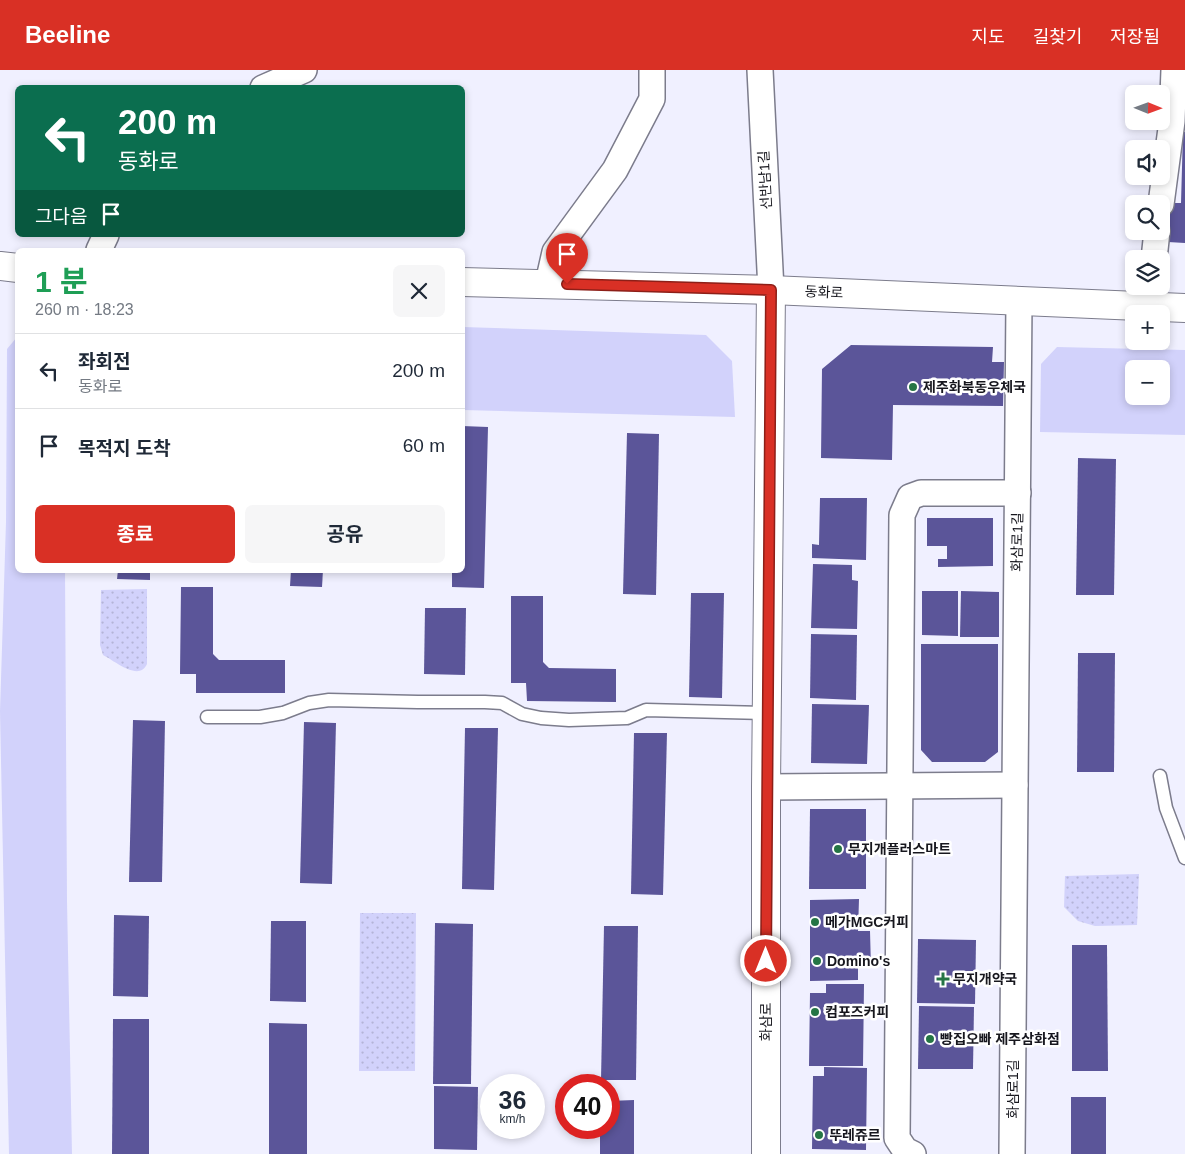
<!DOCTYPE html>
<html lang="ko">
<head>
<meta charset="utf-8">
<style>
  :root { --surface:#fff; --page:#f6f6f7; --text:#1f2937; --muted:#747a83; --line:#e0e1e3; --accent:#d93025 }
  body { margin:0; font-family:Arial,"Noto Sans KR",sans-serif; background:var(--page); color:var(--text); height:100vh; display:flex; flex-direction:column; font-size:19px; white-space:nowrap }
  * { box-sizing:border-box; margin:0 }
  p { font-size:16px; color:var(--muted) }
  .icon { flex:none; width:28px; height:28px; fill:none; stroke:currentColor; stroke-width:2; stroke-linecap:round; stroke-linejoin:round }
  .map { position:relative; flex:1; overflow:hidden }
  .side { position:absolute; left:15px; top:178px; width:450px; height:325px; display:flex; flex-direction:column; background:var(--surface); border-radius:8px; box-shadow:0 2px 8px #0003 }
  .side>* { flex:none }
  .top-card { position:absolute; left:15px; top:15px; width:450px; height:152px; border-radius:8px; box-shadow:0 2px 8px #0003; background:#0b6e4f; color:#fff; overflow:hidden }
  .needle { width:32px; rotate:91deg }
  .tools { position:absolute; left:1125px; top:15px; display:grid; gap:10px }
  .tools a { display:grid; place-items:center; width:45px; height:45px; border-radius:8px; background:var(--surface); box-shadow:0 2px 8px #0003; font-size:25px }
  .speed { position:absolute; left:480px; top:1004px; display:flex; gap:10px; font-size:25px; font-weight:700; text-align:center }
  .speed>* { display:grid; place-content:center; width:65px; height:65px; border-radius:50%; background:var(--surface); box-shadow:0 2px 8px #0003; line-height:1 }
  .speed small { font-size:12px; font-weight:400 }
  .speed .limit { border:8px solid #d22; background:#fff; color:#111 }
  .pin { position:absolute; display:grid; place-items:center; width:42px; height:42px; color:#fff; margin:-51px -21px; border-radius:50% 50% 50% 0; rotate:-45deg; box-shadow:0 0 5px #0007 }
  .pin .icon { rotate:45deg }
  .me { position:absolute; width:55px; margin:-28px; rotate:0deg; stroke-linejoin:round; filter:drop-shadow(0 0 4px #0008) }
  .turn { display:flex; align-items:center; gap:18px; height:105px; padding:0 20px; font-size:22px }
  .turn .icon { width:65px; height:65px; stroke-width:2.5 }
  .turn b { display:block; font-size:35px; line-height:42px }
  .then { display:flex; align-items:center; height:48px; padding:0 20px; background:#0003; gap:10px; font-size:19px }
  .round { display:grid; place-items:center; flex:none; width:52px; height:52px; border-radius:8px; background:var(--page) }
  .headline { display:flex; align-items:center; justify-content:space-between; height:85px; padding:0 20px }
  h1 { font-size:30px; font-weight:700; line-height:38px; color:#1e9e55 }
  .action { display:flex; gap:10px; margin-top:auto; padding:10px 20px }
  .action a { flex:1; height:58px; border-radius:8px; background:var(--accent); color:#fff; font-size:20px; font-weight:700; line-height:58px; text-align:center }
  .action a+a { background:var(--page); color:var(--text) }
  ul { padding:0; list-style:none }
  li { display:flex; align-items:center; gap:15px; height:75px; padding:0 20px; border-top:1px solid var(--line) }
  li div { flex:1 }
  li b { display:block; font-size:19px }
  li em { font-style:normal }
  header { display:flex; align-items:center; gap:30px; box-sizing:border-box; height:70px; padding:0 25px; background:var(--accent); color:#fff }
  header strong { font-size:24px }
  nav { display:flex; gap:28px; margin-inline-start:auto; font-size:18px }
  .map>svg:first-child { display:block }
  .green { fill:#d2d2fb; fill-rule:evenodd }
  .park { fill:url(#park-dots) }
  .building { fill:#5b5599 }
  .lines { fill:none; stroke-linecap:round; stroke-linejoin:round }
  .service-casing { stroke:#7c7c8c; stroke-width:15 }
  .minor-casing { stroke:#7c7c8c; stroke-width:28 }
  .tertiary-casing { stroke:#7c7c8c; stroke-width:30 }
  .service { stroke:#fff; stroke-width:12 }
  .minor { stroke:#fff; stroke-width:25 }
  .tertiary { stroke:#fff; stroke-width:28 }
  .route-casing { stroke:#8d1f18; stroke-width:12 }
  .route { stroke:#d93025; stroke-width:9 }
  .poi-dot { fill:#257545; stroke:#fff; stroke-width:2 }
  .labels { text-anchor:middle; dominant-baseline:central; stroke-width:5; stroke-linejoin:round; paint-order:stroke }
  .street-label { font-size:14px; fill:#17171e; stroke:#fff }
  .poi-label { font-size:14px; font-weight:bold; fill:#17171e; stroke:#fff; text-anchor:start }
</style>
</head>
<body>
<header>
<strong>Beeline</strong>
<nav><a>지도</a><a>길찾기</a><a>저장됨</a></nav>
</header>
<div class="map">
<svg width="1185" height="1084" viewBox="0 0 1185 1084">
  <defs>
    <pattern id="park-dots" width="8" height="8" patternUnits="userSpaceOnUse" patternTransform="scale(1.25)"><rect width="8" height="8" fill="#d2d2fb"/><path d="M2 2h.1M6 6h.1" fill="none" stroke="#b4b4d7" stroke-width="1.8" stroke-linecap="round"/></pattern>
  </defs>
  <rect width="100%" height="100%" fill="#f0f0ff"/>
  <g class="green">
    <path d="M463,257L706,265L732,291L735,347L463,340Z"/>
    <path d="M17,267L18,500H65L67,831L72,1084H9L0,641L6,452L7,279Z"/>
    <path d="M1057,277L1185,280V365L1040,362L1041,294ZM1134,299H1161V326H1134Z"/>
  </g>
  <g class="park">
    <path d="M147,519V594C139,612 115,591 103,585L100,575L101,520Z"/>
    <path d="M1139,804L1137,855L1095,856L1078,851L1064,837L1065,806Z"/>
    <path d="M360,843H416L415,1001H359Z"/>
  </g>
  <g class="building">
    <path d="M1183,62H1185V173L1168,172L1169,133H1181Z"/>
    <path d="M851,275L993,277L992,292H1004L1003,336L893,335L892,390L821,388L822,299Z"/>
    <path d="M462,356L488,357L484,518L452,517V500H462Z"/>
    <path d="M627,363L659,364L656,525L623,524Z"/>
    <path d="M1078,388L1116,389L1114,525H1076Z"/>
    <path d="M820,428H867L866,490L812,488V474L819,475Z"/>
    <path d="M927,448H993V496L938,497V489H947V476H927Z"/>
    <path d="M813,494L852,495V510L858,511L857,559L811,558Z"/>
    <path d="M118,500H150V510L117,509Z"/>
    <path d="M291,500H323L322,517L290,516Z"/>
    <path d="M181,517H213V584L219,590H285V623H196V604H180Z"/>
    <path d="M922,521H958V566L922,565Z"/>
    <path d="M961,521L999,522V567H960Z"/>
    <path d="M691,523H724L722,628L689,627Z"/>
    <path d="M511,526H543V592L549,598L616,599V632L527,631L526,613H511Z"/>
    <path d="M425,538H466L465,605L424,604Z"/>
    <path d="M811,564L857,565L856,630L810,628Z"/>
    <path d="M921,574H998V682L985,692H932L921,680Z"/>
    <path d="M1078,583H1115L1114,702H1077Z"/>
    <path d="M812,634L869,635L867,694L811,693Z"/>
    <path d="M133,650L165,651L162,812H129Z"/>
    <path d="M304,652L336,653L332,814L300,813Z"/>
    <path d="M465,658H498L494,820L462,819Z"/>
    <path d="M634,663H667L663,825L631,824Z"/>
    <path d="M810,739H866V819H809Z"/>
    <path d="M859,829L858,861H870L871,898H858V910L810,911V830Z"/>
    <path d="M114,845L149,846L148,927L113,926Z"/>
    <path d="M271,851H306V932L270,931Z"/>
    <path d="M435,853L473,854L471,1014H433Z"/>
    <path d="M604,856H638L636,1010H601Z"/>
    <path d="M918,869L976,870L975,934L917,933Z"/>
    <path d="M1072,875H1107L1108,1001H1072Z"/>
    <path d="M826,914H864L863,996H809L810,923H826Z"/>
    <path d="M919,936L974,937L973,999H918Z"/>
    <path d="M113,949H149V1084H112Z"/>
    <path d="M269,953L307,954V1084H269Z"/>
    <path d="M824,997L867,998L866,1080L812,1079L813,1006H824Z"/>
    <path d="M434,1016L478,1017L477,1080L434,1079Z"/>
    <rect x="1071" y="1027" width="35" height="57"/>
    <path d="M634,1030V1084H600V1058H609V1031Z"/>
  </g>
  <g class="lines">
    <defs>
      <g id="service">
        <path d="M207,647H260L283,643L309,633L329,630L418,632H485L502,633L522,644L541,648L569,650L627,648L646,640L767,643"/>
        <path d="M1160,706L1166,738L1185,788"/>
      </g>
      <g id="minor">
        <path d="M760,0L771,220"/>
        <path d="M263,18L304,0"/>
        <path d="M1161,134L1172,51L1174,0"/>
        <path d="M99,180L106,165"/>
        <path d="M1154,189L1157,161"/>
        <path d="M548,213L555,182L615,100L652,29V0"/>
        <path d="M1148,237L1150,216"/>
        <path d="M766,717L1015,715"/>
        <path d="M913,1084L905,1080L897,1068L902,445L910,427L921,423H1018"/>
        <path d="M1012,1084L1019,230"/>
      </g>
      <g id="tertiary">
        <path d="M0,196L18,198"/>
        <path d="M462,212L771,220L1185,238"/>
        <path d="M766,1084V717L771,220"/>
      </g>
    </defs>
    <use href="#service" class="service-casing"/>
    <use href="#minor" class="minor-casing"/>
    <use href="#tertiary" class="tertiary-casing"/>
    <use href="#service" class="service"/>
    <use href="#minor" class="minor"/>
    <use href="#tertiary" class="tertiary"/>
  </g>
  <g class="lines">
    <defs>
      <path id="route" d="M567,214L771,220L766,891"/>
    </defs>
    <use href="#route" class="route-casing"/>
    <use href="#route" class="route"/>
  </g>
  <g class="poi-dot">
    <circle cx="913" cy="317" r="5"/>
    <circle cx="838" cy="779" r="5"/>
    <circle cx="815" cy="852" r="5"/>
    <circle cx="817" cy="891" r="5"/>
    <path d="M940.5 901.5h5v5h5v5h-5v5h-5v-5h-5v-5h5z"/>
    <circle cx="815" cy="942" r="5"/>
    <circle cx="930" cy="969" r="5"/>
    <circle cx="819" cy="1065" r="5"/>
  </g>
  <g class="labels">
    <g class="street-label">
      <text transform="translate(765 110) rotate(-93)">선반남1길</text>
      <text transform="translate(824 222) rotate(2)">동화로</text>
      <text transform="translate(1017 472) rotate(-89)">화삼로1길</text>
      <text transform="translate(766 952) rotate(-90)">화삼로</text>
      <text transform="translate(1013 1019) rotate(-90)">화삼로1길</text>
    </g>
    <g class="poi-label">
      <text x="923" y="317">제주화북동우체국</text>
      <text x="848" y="779">무지개플러스마트</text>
      <text x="825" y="852">메가MGC커피</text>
      <text x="827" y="891">Domino's</text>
      <text x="953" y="909">무지개약국</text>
      <text x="825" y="942">컴포즈커피</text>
      <text x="940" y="969">빵집오빠 제주삼화점</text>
      <text x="829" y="1065">뚜레쥬르</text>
    </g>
  </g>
</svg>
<div class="tools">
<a><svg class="needle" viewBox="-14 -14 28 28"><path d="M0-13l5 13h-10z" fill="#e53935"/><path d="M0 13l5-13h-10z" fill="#747a83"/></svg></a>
<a><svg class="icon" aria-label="sound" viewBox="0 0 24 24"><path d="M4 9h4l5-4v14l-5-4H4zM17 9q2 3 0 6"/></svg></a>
<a><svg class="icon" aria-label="search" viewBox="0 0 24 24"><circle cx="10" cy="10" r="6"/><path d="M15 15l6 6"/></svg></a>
<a><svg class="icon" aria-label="layers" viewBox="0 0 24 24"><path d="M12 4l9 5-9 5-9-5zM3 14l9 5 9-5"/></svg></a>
<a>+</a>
<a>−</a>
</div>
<div class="speed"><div>36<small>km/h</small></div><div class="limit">40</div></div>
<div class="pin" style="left:567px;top:214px;background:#d93025"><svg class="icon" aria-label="arrive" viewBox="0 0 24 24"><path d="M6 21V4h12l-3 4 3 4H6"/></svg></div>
<svg class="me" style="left:766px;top:891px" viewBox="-20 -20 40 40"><circle r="17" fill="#d93025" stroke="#fff" stroke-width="3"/><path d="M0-11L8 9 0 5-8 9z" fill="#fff"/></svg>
<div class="top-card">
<div class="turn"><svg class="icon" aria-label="left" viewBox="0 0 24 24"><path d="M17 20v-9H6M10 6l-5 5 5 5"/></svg><div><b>200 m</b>동화로</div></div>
<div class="then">그다음<svg class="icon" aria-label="arrive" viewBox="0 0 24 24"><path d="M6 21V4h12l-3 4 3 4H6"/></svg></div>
</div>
<section class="side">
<div class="headline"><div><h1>1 분</h1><p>260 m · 18:23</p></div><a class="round"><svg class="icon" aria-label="close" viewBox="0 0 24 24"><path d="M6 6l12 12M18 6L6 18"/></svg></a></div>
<ul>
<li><svg class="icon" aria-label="left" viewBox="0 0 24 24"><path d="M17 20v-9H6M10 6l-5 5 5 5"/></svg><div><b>좌회전</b><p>동화로</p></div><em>200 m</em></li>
<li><svg class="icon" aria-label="arrive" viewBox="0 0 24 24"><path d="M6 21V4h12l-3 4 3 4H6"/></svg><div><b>목적지 도착</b></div><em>60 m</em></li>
</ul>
<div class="action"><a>종료</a><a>공유</a></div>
</section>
</div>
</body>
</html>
